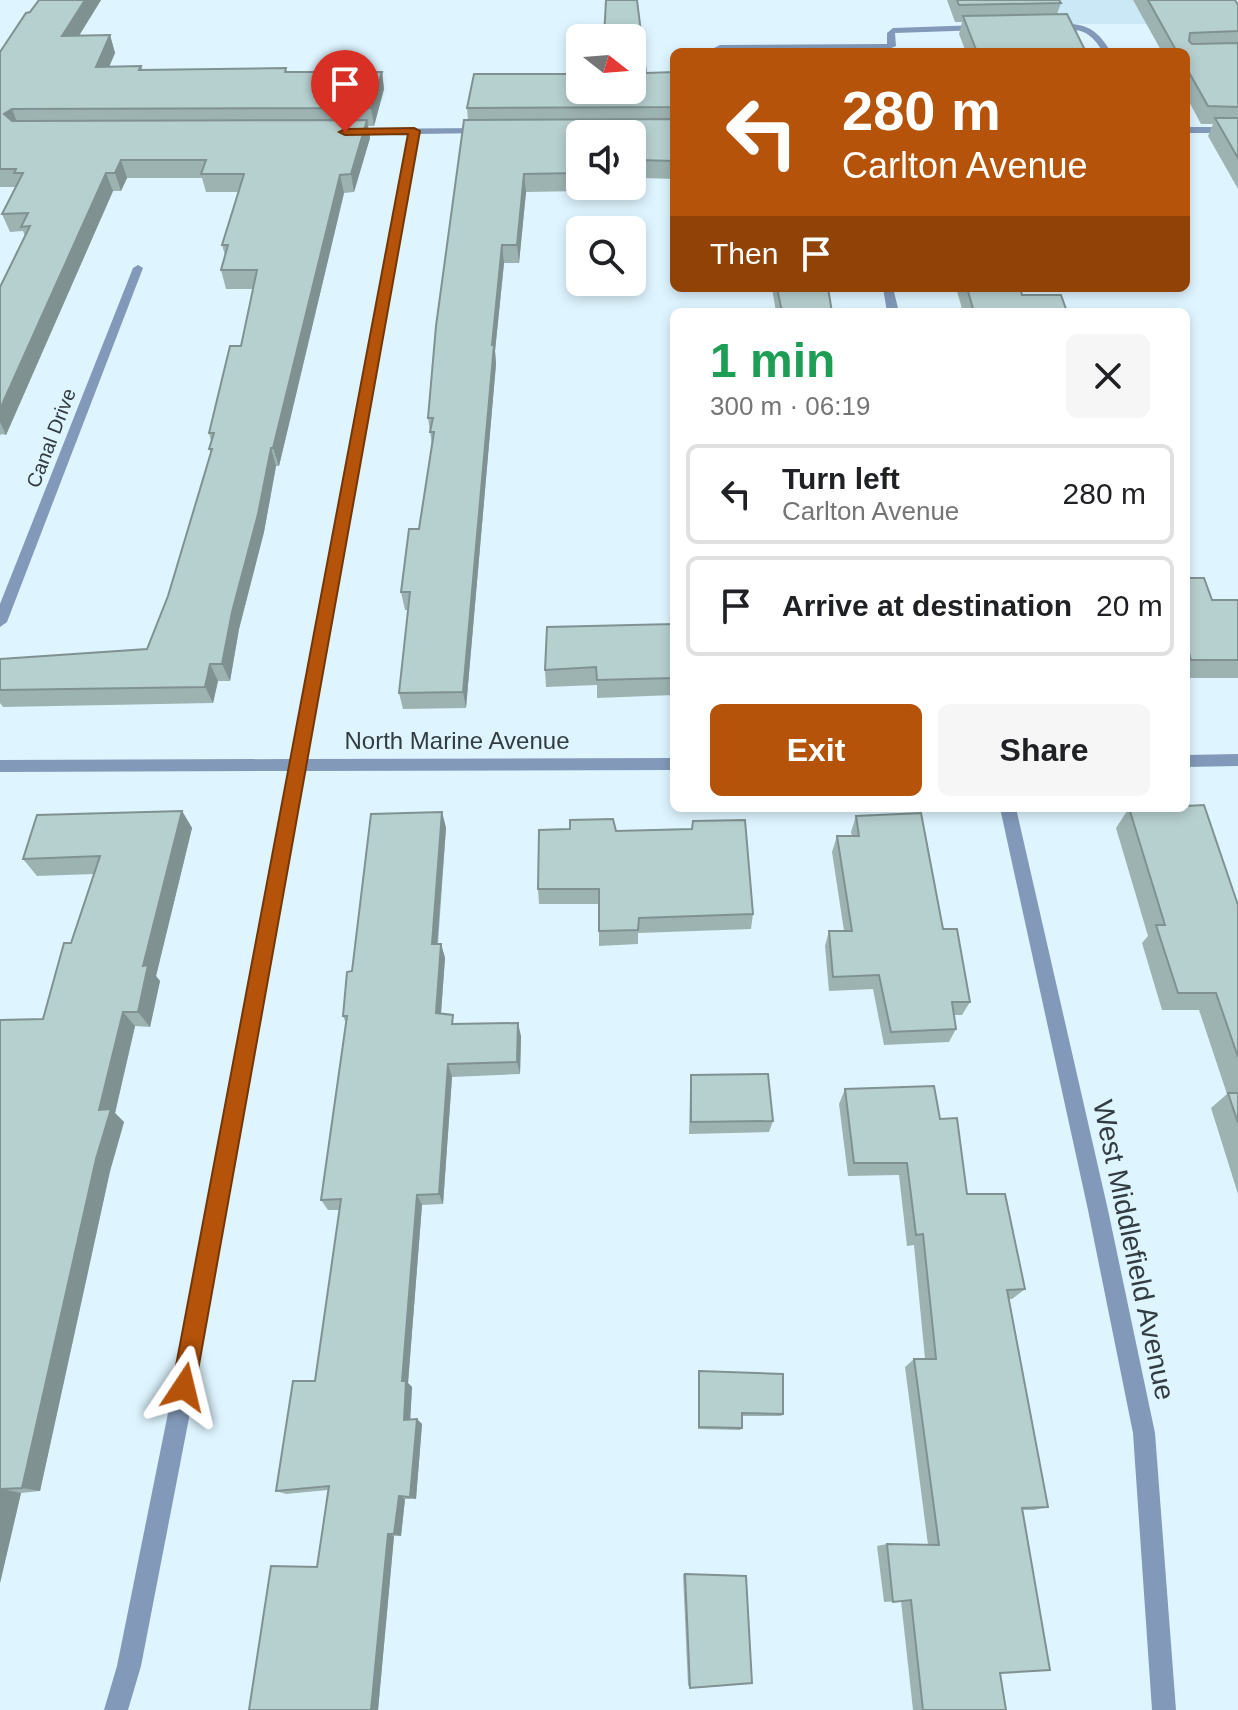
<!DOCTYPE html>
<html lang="en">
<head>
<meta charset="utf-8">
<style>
  :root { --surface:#fff; --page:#f6f6f6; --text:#202124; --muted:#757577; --line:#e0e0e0; --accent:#b45309 }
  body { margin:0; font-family:Helvetica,sans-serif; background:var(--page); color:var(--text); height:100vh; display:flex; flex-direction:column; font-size:30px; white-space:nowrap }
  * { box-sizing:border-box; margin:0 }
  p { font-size:26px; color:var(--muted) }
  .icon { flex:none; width:44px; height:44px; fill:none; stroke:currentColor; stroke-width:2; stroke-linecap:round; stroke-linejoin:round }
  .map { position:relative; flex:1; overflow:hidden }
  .drawer { position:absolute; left:670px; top:308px; width:520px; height:504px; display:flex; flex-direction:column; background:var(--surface); border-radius:12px; box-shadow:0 4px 12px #0003 }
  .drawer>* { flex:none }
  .guide { position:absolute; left:670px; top:48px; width:520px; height:244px; border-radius:12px; box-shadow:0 4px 12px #0003; background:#b45309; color:#fff; overflow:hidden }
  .needle { width:52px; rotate:107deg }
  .fabs { position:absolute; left:566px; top:24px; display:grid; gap:16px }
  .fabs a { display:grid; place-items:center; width:80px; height:80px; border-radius:12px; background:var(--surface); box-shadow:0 4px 12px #0003; font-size:40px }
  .pin { position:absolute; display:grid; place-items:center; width:68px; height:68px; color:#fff; margin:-82px -34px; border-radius:50% 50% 50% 0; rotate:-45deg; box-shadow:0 0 8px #0007 }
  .pin .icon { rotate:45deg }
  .me { position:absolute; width:88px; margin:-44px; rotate:10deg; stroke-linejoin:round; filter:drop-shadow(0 0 6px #0008) }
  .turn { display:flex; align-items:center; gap:28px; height:168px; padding:0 40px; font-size:36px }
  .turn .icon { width:104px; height:104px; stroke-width:2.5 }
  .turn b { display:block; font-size:56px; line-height:68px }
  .then { display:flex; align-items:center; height:76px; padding:0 40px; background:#0003; gap:16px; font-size:30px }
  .round { display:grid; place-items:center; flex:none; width:84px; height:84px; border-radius:12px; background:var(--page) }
  .head { display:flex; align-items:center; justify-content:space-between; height:136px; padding:0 40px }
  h1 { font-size:48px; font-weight:600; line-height:60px; color:#1e9e55 }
  .cta { display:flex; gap:16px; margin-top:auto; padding:16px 40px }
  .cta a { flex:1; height:92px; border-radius:12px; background:var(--accent); color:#fff; font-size:32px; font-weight:600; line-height:92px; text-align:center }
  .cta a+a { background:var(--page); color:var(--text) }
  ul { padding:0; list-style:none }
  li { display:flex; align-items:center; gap:24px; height:100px; margin:0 16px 12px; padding:0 24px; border:4px solid var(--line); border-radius:12px }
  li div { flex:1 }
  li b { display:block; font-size:30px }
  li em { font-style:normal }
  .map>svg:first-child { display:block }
  .built { fill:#cae8f6 }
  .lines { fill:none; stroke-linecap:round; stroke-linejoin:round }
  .service { fill:#8399b9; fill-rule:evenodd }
  .minor { fill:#8399b9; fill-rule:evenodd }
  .wall { fill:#9db3b2; fill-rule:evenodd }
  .shaded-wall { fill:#7f9291 }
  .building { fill:#b6d0cf; stroke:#7f9291; stroke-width:2 }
  .route { fill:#b45309; stroke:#753606; stroke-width:2 }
  .labels { text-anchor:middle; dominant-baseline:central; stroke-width:6; stroke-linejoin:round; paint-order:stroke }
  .far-street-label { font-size:20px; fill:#333c40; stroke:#def5ff }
  .street-label { font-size:24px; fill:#333c40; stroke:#def5ff }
  .near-street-label { font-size:28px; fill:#333c40; stroke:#def5ff }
</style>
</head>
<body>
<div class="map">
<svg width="1238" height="1710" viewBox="0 0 1238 1710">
  <rect width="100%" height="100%" fill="#def5ff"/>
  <path class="built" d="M1040,0H1234L1238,24H1051Z"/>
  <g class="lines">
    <g class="service">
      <path d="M1051,24C1082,23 1094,24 1111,52H1103C1086,24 1076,31 1048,29V25Z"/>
      <path d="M980,25L984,28L983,30L895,33L896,46L887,50L706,52L720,45L887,44V33L893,28Z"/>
    </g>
    <g class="minor">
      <rect x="1186" y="127" width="52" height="6"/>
      <path d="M481,128L484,129V133L418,134L306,759L674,758V770L304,771L189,1418L141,1666L128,1710H104L117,1666L167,1418L289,771L0,772V760L291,759L409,134L348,135L343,132L348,129Z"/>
      <path d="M138,265L143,268L7,622L0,627V604L133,268Z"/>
      <path d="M883,288H893L899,312H887Z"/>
      <path d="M1238,754V766L1186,767V755Z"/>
      <path d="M1000,808H1016L1108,1210L1155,1433L1176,1710H1152L1133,1433L1088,1210Z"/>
    </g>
  </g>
  <g class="wall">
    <path d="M101,0L79,36L110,35L115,53L109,66H141L143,70L286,68L287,72H382L384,89L374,126H368L370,138L354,192L344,193L279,466H276L264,532L239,629L230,681H218L213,703L3,707L0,703V690L147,649L168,596L211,453L209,449L211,441L209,433L241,346L253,289H226L221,270L225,255L222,245L239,192H206L202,178H127L121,191H113L6,435L1,434L0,436V287L25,236L23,231L10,232L2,214L15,187H0V52Z"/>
    <path d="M947,0H1059L1061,3L1057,14L1086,52H966L959,34L962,22H955Z"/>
    <path d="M1133,0H1235L1238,5V189L1208,136L1213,124H1201L1186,96V52H1162Z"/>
    <path d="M674,72V179L641,178V190L526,192L519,263H504L495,351L496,364L466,708L403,709L399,693L408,610H405L401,592L419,529L432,445L428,418L468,120L467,108L646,73ZM580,134H632V186H580Z"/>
    <path d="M772,288H828L832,312H776Z"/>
    <path d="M956,288H1020L1022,295L1067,312H963Z"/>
    <path d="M1186,578L1212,600H1238V678H1186Z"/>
    <path d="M674,624V695L597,698V685L546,687L545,670Z"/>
    <path d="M1129,808L1238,905V1194L1211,1108L1227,1094L1199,1010H1162L1142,943L1148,936L1116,828Z"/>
    <path d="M182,811L192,828L156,976L160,981L150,1027L135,1026L115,1113L124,1122L110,1171L40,1491L21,1493L0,1583V1020L43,1019L71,943L94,874L37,876L23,859Z"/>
    <path d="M442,812L446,828L438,944H441L445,958L441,1014L455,1024L521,1036L520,1074L452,1077L443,1204L422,1205L408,1383L412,1387L410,1419L422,1424L416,1499H405L401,1536H394L378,1710H249L317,1567L328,1490L286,1494L276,1491L315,1381L340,1210H328L321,1200L346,1023L343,1016L352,971Z"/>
    <path d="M856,816L943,929L970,1002L962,1015H954L956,1029L949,1042L884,1045L873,989L829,991L825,946L829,931H844L832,852L837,836H852L851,832Z"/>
    <path d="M616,831L753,914L751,929L638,933V944L599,946V904H539L538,889Z"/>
    <path d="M691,1075L773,1121L769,1132L689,1134L690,1087Z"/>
    <path d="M845,1089L940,1119L967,1194L1025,1289L1012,1299H1009L1048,1507L1034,1510H1023L1000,1673L1006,1710H913L901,1601L884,1602L877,1546L887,1544L928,1545L905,1367L914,1359H925L914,1245L907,1246L899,1175L848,1176L839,1104Z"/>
    <path d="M699,1371L783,1414L781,1416H742V1428L740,1430L698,1429V1375Z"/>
    <path d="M683,1574H685L690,1688L688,1685Z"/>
  </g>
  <g class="shaded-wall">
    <path d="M85,0H101L68,53L62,36Z"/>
    <path d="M110,35L115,53L102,84L96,67Z"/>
    <path d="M382,72L384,89L374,126L371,108Z"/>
    <path d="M12,109L19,127L4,114Z"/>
    <path d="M367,120L370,138L354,192L351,174Z"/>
    <path d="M121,160L127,178L121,191L115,173Z"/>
    <path d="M106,173L113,191L6,435L0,422V409Z"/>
    <path d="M524,174L526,192L519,263L517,245Z"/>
    <path d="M340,175L344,193L279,466L273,448Z"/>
    <path d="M502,245L504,263L495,351L496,364L466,708L463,692L492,345Z"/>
    <path d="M271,448L276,466L264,532L239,629L230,681L222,664L232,612Z"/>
    <path d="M210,664L218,681L213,703L205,687Z"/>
    <path d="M182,811L192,828L156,976L160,981L150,1027L138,1012L143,966Z"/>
    <path d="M442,812L446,828L436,958L432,944Z"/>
    <path d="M441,944L445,958L440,1026L436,1013Z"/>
    <path d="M123,1012L135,1026L115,1113L124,1122L110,1171L40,1491L22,1488L99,1110Z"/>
    <path d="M518,1023L521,1036L520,1074L517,1062Z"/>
    <path d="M448,1064L452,1077L443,1204L439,1194Z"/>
    <path d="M417,1195L422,1205L408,1383L412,1387L410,1424L404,1420L402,1381Z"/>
    <path d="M417,1419L422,1424L416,1499L410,1497Z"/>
    <path d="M2,1489L21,1493L0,1583V1498Z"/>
    <path d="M399,1496L405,1499L401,1536L394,1534Z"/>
    <path d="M388,1534L394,1536L378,1710H371Z"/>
  </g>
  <g class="building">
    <path d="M39,0H85L62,36L110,35L96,67L141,66L139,70L286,68L285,72H382L371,108L12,109L4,114L12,121L367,120L351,174L340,175L273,448H271L258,514L232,612L222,664H210L205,687L0,690V659L147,649L168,596L212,449H209L214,433H209L230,346H241L257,270H221L228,245H222L244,174H201L206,160H121L115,173H106L0,409V287L30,226L21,227L28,213L2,214L23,173H14L16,169H0V52L26,13L30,12Z"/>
    <path d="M606,0H637L646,73L674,72V107L467,108L474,74H580V90H632V38H604Z"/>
    <path d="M957,0H1059L1061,3L959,5Z"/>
    <path d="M1148,0H1235L1238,5V31L1190,33L1189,41L1192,44L1238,43V107L1208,106L1186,67V52H1177Z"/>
    <path d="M1067,14L1086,52H977L963,16Z"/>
    <path d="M1215,118H1238V158Z"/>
    <path d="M674,119V161L639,160L641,172H632V134H580V173L524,174L517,245H502L492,345H494L463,692L399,693L410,592H401L409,529H419L434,432H430L433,418H428L436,326L464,120Z"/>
    <path d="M777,288H828L832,312H782Z"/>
    <path d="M967,288H1020L1022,295H1061L1067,312H974Z"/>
    <path d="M1186,578H1204L1212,600H1238V660H1191L1189,653H1186Z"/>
    <path d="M674,624V678L597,680L596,667L545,670L547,627Z"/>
    <path d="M1204,805L1238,905V1057L1216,993H1178L1156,925H1165L1129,808H1186V806Z"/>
    <path d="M182,811L143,966L148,965L138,1012H123L99,1110L111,1109L96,1159L22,1488L2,1489L0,1498V1020L43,1019L64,943H71L100,856L23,859L37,815Z"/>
    <path d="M442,812L432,944H441L436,1013L453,1015L452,1024L518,1023L517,1062L448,1064L439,1194L417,1195L402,1381H406L404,1420L417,1419L410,1497L399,1496L394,1534H388L371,1710H249L271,1566L317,1567L329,1486L276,1491L293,1381H315L341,1199L321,1200L347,1016H343L347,972L352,971L371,814Z"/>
    <path d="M921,813L943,929H957L970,1002H952L956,1029L891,1032L879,975L833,977L829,931H852L837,836H859L856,816Z"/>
    <path d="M613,819L616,831L692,829L693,821L745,820L753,914L639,918L638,930L599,931V889H538L539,830L570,829V820Z"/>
    <path d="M768,1074L773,1121L691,1122V1075Z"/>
    <path d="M934,1086L940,1119L957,1118L967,1194H1005L1025,1289L1007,1290L1048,1507L1022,1508L1050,1670L1000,1673L1006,1710H923L911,1600L893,1602L887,1544L939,1545L914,1359H936L923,1234L916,1235L907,1163H854L845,1089Z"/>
    <path d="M1228,1093H1238V1123Z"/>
    <path d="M699,1371L783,1374V1414L742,1413V1428L699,1427Z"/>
    <path d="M685,1574L746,1576L752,1683L690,1688Z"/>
  </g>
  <path class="route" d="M414,128L420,131L195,1387L192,1395L184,1398L175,1395L172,1387L408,134L345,135L339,132L345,129Z"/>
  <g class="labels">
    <g class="far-street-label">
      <text transform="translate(51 438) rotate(-69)">Canal Drive</text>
    </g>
    <g class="street-label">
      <text x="457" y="740">North Marine Avenue</text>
    </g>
    <g class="near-street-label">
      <text transform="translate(1134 1250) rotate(78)">West Middlefield Avenue</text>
    </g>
  </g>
</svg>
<div class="fabs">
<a><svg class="needle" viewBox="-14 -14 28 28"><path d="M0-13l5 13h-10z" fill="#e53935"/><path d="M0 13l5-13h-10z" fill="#757577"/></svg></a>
<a><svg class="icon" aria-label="sound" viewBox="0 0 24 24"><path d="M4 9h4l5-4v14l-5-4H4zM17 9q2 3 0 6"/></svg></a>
<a><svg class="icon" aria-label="search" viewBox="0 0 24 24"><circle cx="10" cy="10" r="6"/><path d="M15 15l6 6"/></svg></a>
</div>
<div class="pin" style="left:345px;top:132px;background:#d93025"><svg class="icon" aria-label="arrive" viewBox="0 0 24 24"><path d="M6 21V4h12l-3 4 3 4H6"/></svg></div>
<svg class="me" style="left:184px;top:1387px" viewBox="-20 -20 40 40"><path d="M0-17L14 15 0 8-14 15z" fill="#b45309" stroke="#fff" stroke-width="4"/></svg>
<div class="guide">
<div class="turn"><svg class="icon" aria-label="left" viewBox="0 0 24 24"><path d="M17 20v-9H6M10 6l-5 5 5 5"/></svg><div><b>280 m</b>Carlton Avenue</div></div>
<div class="then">Then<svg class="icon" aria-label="arrive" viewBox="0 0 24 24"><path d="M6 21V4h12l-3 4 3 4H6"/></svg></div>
</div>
<section class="drawer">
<div class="head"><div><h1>1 min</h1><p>300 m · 06:19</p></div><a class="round"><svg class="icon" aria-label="close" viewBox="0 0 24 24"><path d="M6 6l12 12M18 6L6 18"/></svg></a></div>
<ul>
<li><svg class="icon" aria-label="left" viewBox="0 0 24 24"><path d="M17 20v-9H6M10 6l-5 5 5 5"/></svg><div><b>Turn left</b><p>Carlton Avenue</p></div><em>280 m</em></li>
<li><svg class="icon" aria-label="arrive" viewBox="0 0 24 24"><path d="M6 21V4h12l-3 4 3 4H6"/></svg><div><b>Arrive at destination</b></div><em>20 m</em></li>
</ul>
<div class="cta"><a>Exit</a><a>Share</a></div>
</section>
</div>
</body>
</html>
